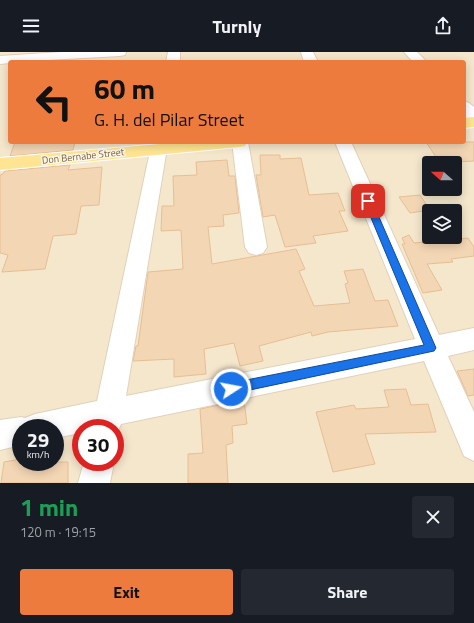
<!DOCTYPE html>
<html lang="en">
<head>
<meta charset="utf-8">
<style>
  :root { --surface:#171b24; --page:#242831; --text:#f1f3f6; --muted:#9ea1a6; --accent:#ed7b3d }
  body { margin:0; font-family:"Titillium Web",sans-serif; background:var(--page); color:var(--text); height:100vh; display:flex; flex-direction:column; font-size:15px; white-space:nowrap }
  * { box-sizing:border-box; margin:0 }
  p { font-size:13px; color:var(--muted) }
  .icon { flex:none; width:22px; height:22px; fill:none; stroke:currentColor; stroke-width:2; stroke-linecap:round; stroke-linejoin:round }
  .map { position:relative; height:431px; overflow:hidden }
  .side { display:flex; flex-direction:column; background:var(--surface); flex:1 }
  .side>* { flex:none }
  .top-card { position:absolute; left:8px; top:8px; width:458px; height:84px; border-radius:4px; box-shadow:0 2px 10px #0003; background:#ed7b3d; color:#111; overflow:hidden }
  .needle { width:26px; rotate:291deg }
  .buttons { position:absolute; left:422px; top:104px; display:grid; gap:8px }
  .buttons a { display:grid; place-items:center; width:40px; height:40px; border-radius:4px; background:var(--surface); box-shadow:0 2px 10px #0003; font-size:20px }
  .speed { position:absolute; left:12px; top:367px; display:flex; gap:8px; font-size:20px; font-weight:700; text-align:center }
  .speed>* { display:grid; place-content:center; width:52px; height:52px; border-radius:50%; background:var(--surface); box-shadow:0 2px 10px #0003; line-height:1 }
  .speed small { font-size:10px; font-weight:400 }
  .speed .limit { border:6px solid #d22; background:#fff; color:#111 }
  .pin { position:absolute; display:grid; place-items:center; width:34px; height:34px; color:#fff; margin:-17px; border-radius:8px; box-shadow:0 2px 6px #0006 }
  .me { position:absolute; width:44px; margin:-22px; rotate:79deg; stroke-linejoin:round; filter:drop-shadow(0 0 3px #0008) }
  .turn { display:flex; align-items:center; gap:14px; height:84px; padding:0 20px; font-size:18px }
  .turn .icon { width:52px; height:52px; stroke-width:2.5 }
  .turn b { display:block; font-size:28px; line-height:34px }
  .round { display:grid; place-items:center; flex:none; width:42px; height:42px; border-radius:4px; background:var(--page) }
  .headline { display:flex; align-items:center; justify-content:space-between; height:68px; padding:0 20px }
  h1 { font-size:24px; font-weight:700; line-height:30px; color:#1e9e55 }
  .primary-button { display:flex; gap:8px; margin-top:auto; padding:8px 20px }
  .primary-button a { flex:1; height:46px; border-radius:4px; background:var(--accent); color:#111; font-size:16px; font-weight:700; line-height:46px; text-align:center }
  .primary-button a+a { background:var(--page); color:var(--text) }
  header { display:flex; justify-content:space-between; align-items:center; height:52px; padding:0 20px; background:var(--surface); font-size:18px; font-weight:700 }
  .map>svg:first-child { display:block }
  .residential { fill:#f5e7cc; fill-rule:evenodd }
  .building { fill:#f3d6b4; stroke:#e7be94 }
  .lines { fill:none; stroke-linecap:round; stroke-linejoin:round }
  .minor-casing { stroke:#e1d1ba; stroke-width:2 }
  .major-casing { stroke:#fff; stroke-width:2 }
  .minor { fill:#fff; fill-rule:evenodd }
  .major { fill:#ffe593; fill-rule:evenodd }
  .route { fill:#1a73e8; stroke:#114b97 }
  .labels { text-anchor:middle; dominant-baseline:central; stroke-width:3; stroke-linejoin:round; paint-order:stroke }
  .far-street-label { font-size:10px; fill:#735c45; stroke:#fff8e5 }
</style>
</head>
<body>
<header><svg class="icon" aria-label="menu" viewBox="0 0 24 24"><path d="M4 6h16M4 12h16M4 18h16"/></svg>Turnly<svg class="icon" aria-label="share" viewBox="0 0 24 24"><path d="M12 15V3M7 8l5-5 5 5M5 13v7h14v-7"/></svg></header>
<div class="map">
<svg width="474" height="431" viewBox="0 0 474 431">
  <rect width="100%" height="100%" fill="#fdf5de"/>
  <path class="residential" d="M0,0H474V431H0ZM10,10H464V90H10ZM429,111H455V137H429ZM429,159H455V185H429ZM21,376H55V410H21ZM81,376H115V410H81Z"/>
  <g class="building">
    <path d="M15,90H75L73,98L10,104Z"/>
    <path d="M426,90H474V109L440,111Z"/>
    <path d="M260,103H280V107L301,106L309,143L338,141L345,159H339L348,179L313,184L316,191L285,195L275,163L263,165L256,123H261Z"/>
    <path d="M227,108L229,124H235L239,161L223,163L224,174L208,175L212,212L296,197L305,217L299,219L314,254L350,251L345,232L348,231L344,219L363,217L375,249L388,248L398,274L328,280L312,284L311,280L259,294L263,309L240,314L234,291L204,297L206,322L174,325V307L133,309L136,294H138L148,220L183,217L181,178L161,179L162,154H174L173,124L197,123L196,110Z"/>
    <path d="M70,113L68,118L102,115L99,153L81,154L76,182L53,184L45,217L2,220L8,203L0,201V123L3,122L5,119Z"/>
    <path d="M420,143L430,158L410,161L399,145Z"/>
    <path d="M409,183L414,191L468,186L474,195V204L451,207L453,210L427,212L442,238L423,241L402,192H405L402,186Z"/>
    <path d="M474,317V343L468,344L457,319Z"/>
    <path d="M406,337L411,353L428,352L436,380L365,382L375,412L333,420L316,360L354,353L356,357L389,355L384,338Z"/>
    <path d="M244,348L247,372L232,374L233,391L226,393L228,431H188V402L203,401L200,357Z"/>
    <path d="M21,407V410H68V431H1L4,410Z"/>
  </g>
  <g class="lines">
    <defs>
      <g id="minor">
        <path d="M62,0H126L125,3L120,4L10,10V11L0,12V4Z"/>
        <path d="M168,0H180V10H166Z"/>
        <path d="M301,0H313L318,10H304Z"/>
        <path d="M404,0H417L427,10H413Z"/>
        <path d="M464,49L469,51L474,55V69L469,67L464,63Z"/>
        <path d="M152,90H168L126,344L415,287L335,90H351L439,283L474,276V298L448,304L474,360V409L464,404L424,309L121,372L115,386V376H81V381L55,386V376H21V393L0,398V368L21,365L25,366L35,362L97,349Z"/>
        <path d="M232,90H248L267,195L263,201L256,203L249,201L245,195Z"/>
        <path d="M84,410H114L110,431H78Z"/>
      </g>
      <g id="major">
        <path d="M474,65V75L464,76V66Z"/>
        <path d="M183,90H247L245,94L239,95L0,118V106Z"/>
      </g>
    </defs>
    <use href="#minor" class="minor-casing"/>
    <use href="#major" class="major-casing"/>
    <use href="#minor" class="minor"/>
    <use href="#major" class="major"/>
  </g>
  <path class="route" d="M368,146L372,149L436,296L434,299L231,342L227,340L226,337L227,333L231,331L424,293L364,149Z"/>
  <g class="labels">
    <g class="far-street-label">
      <text transform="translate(83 104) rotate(-6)">Don Bernabe Street</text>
    </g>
  </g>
</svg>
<div class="buttons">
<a><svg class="needle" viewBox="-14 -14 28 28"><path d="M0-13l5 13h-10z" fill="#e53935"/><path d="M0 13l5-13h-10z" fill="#9ea1a6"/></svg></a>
<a><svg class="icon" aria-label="layers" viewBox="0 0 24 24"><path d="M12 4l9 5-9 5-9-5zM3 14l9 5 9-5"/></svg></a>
</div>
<div class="speed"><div>29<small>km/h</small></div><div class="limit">30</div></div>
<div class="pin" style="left:368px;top:149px;background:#d93025"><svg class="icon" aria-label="arrive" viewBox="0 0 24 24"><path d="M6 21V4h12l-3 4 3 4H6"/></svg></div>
<svg class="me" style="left:231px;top:337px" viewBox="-20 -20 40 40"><circle r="17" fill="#1a73e8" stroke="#fff" stroke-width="3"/><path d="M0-11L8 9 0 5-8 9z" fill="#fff"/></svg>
<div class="top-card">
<div class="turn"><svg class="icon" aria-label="left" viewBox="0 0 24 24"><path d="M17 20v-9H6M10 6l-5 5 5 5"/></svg><div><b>60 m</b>G. H. del Pilar Street</div></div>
</div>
</div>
<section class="side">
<div class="headline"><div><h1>1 min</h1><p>120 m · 19:15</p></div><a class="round"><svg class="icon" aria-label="close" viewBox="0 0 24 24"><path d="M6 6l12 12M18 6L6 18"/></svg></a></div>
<div class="primary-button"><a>Exit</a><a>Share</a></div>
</section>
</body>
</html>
